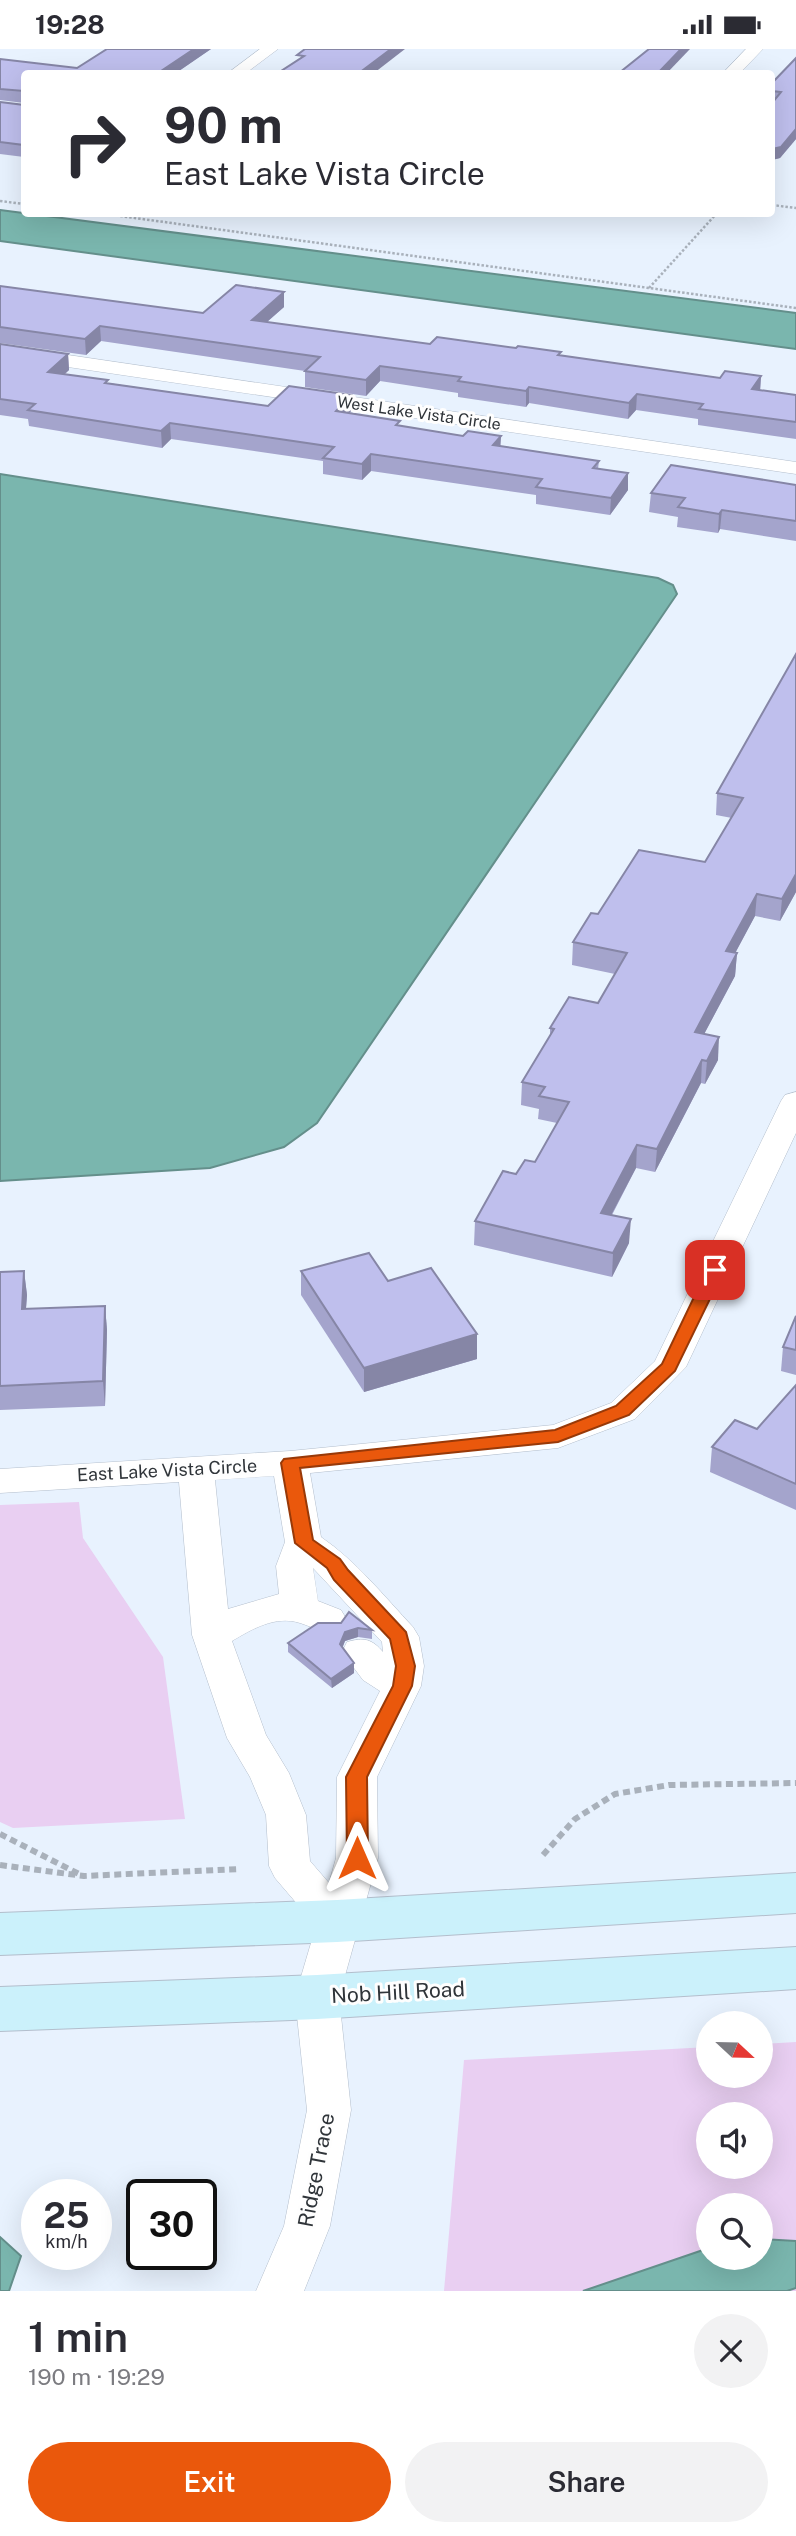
<!DOCTYPE html>
<html lang="en">
<head>
<meta charset="utf-8">
<style>
  :root { --surface:#fff; --page:#f2f2f3; --text:#2b2b33; --muted:#7c7c81; --accent:#ea580c }
  body { margin:0; font-family:"Public Sans",sans-serif; background:var(--page); color:var(--text); height:100vh; display:flex; flex-direction:column; font-size:26px; white-space:nowrap }
  * { box-sizing:border-box; margin:0 }
  p { font-size:23px; color:var(--muted) }
  .icon { flex:none; width:38px; height:38px; fill:none; stroke:currentColor; stroke-width:2; stroke-linecap:round; stroke-linejoin:round }
  .map { position:relative; height:2242px; overflow:hidden }
  .panel { display:flex; flex-direction:column; background:var(--surface); flex:1 }
  .panel>* { flex:none }
  .guide { position:absolute; left:21px; top:21px; width:754px; height:147px; border-radius:7px; box-shadow:0 7px 28px #0002; background:#fff; color:var(--text); overflow:hidden }
  .needle { width:46px; rotate:112deg }
  .fabs { position:absolute; left:696px; top:1962px; display:grid; gap:14px }
  .fabs a { display:grid; place-items:center; width:77px; height:77px; border-radius:50%; background:var(--surface); box-shadow:0 7px 28px #0002; font-size:35px }
  .speed { position:absolute; left:21px; top:2130px; display:flex; gap:14px; font-size:35px; font-weight:700; text-align:center }
  .speed>* { display:grid; place-content:center; width:91px; height:91px; border-radius:50%; background:var(--surface); box-shadow:0 7px 28px #0002; line-height:1 }
  .speed small { font-size:18px; font-weight:400 }
  .speed .limit { border:4px solid #111; border-radius:10px; background:#fff; color:#111 }
  .pin { position:absolute; display:grid; place-items:center; width:60px; height:60px; color:#fff; margin:-30px; border-radius:14px; box-shadow:0 4px 10px #0006 }
  .me { position:absolute; width:77px; margin:-38px; rotate:0deg; stroke-linejoin:round; filter:drop-shadow(0 0 5px #0008) }
  .turn { display:flex; align-items:center; gap:24px; height:147px; padding:0 28px; font-size:32px }
  .turn .icon { width:91px; height:91px; stroke-width:2.5 }
  .turn b { display:block; font-size:49px; line-height:60px }
  .round { display:grid; place-items:center; flex:none; width:74px; height:74px; border-radius:37px; background:var(--page) }
  .summary { display:flex; align-items:center; justify-content:space-between; height:119px; padding:0 28px }
  h1 { font-size:42px; font-weight:600; line-height:52px }
  .primary-button { display:flex; gap:14px; margin-top:auto; padding:14px 28px }
  .primary-button a { flex:1; height:80px; border-radius:42px; background:var(--accent); color:#fff; font-size:28px; font-weight:600; line-height:80px; text-align:center }
  .primary-button a+a { background:var(--page); color:var(--text) }
  .status { display:flex; justify-content:space-between; align-items:center; height:49px; padding:0 35px; background:var(--surface); direction:ltr }
  .status svg { height:19px; fill:currentColor }
  .map>svg:first-child { display:block }
  .green { fill:#e9cff2; fill-rule:evenodd }
  .water { fill:#7ab6ae; stroke:#648f8b; stroke-width:2 }
  .lines { fill:none; stroke-linecap:round; stroke-linejoin:round }
  .street-casing { stroke:#b3becc; stroke-width:1 }
  .secondary-casing { stroke:#b3becc; stroke-width:2 }
  .path-far1 { stroke:#a9b1bb; stroke-width:2.5; stroke-dasharray:2.5 2; stroke-linecap:butt }
  .path { stroke:#a9b1bb; stroke-width:6; stroke-dasharray:7 4.5; stroke-linecap:butt }
  .street { fill:#fff; fill-rule:evenodd }
  .secondary { fill:#cbf1fb; fill-rule:evenodd }
  .wall { fill:#a4a4cc }
  .shaded-wall { fill:#8686a6 }
  .building { fill:#bfbfed; stroke:#8686a6; stroke-width:2 }
  .route { fill:#ea580c; stroke:#983908; stroke-width:2 }
  .labels { text-anchor:middle; dominant-baseline:central; stroke-width:6; stroke-linejoin:round; paint-order:stroke }
  .far-street-label { font-size:16px; fill:#2f3439; stroke:#fefefe }
  .street-label { font-size:18px; fill:#2f3439; stroke:#fefefe }
  .near-street-label { font-size:21px; fill:#2f3439; stroke:#fefefe }
</style>
</head>
<body>
<div class="status"><b>19:28</b><svg viewBox="0 0 49 12"><path d="M0 12V9h3v3zM5 12V6h3v6zM10 12V3h3v9zM15 12V0h3v12zM26 1h20v11H26zM47 4h2v5h-2z"/></svg></div>
<div class="map">
<svg width="796" height="2242" viewBox="0 0 796 2242">
  <rect width="100%" height="100%" fill="#e8f2fe"/>
  <g class="green">
    <path d="M79,1453L83,1489L163,1608L185,1770L13,1779L0,1773V1456Z"/>
    <path d="M796,1993V2242H444L464,2011L709,1998V2026H761V1995ZM709,2065H761V2118H709ZM709,2156H761V2208H709Z"/>
  </g>
  <g class="water">
    <path d="M0,161L796,264V300L0,192Z"/>
    <path d="M0,425L658,529L673,536L677,545L317,1074L284,1098L210,1119L0,1132Z"/>
    <path d="M0,2188L21,2207L9,2242H0Z"/>
    <path d="M761,2190L796,2192V2239L787,2242H583L709,2199V2208H761Z"/>
  </g>
  <g class="lines">
    <defs>
      <g id="street">
        <path d="M260,0H278L246,24H228Z"/>
        <path d="M746,0H763L740,24H723Z"/>
        <path d="M0,296L796,413V425L0,308Z"/>
        <path d="M796,1043V1084L686,1318L635,1370L558,1399L310,1424L321,1488C356,1512 384,1547 413,1578L419,1588L424,1617L421,1637L377,1728L378,1809L339,1948L351,2061L330,2177L304,2242H256L284,2177L307,2061L295,1948L316,1877L275,1829L269,1817L266,1766L250,1728L227,1689L192,1586L179,1433L0,1444V1420L290,1402L553,1376L611,1354L655,1312L781,1052L785,1046ZM274,1427L285,1493L276,1517L279,1545L228,1560L215,1431ZM313,1519L382,1593L383,1603C372,1590 364,1588 347,1593L342,1603L363,1631L380,1642L337,1728L336,1809L329,1834L310,1812L306,1766L289,1724L266,1686L232,1592C252,1580 276,1566 300,1574C316,1579 324,1586 341,1581L347,1571L341,1561L318,1552Z"/>
      </g>
      <g id="secondary">
        <path d="M796,1824V1864L337,1893L0,1906V1864L337,1851Z"/>
        <path d="M796,1898V1940L317,1970L0,1982V1938L317,1926Z"/>
      </g>
    </defs>
    <use href="#street" class="street-casing"/>
    <use href="#secondary" class="secondary-casing"/>
    <g class="path-far1">
      <path d="M0,152L24,155"/>
      <path d="M772,156L796,159"/>
      <path d="M98,164L796,259"/>
      <path d="M649,239L717,164"/>
    </g>
    <g class="path">
      <path d="M0,1785L81,1826"/>
      <path d="M543,1806L575,1770L615,1745L669,1736L796,1734"/>
      <path d="M0,1816L84,1827L240,1820"/>
    </g>
    <use href="#street" class="street"/>
    <use href="#secondary" class="secondary"/>
  </g>
  <g class="wall">
    <path d="M107,0H211L176,24H24V54L0,51V10L77,19Z"/>
    <path d="M796,9V90L780,109L772,111V34Z"/>
    <path d="M0,53L24,56V108L0,105Z"/>
    <path d="M0,237L203,264L284,243V258L267,273L430,295L560,306L720,329L761,327L760,341L796,346V390L698,376V370L636,361L628,370L529,354L526,358L458,348V344L380,332L366,347L305,338V322L101,292L86,306L0,294Z"/>
    <path d="M0,295L68,305L69,321L65,325L108,334L268,357L351,362L349,364L400,377L463,387H501L500,398L599,412L598,420L628,441L610,466L536,455V446L371,422L362,431L323,425V412L171,390L162,399L29,377L28,370L0,366Z"/>
    <path d="M796,436V492L720,480L718,484L677,478L678,468L649,463L651,444Z"/>
    <path d="M796,605V843L780,872L755,867L735,904H737L735,927L704,985L718,1011L705,1035L701,1034L655,1123L636,1119L612,1166L629,1194L612,1228L474,1196L475,1172L516,1125L535,1113L557,1074L538,1070L539,1060L521,1056L522,1033L550,987V979L598,954L615,925L572,916L573,893L598,865L705,813L732,769L716,766L717,744Z"/>
    <path d="M24,1222L27,1246L26,1260L105,1257L107,1281L105,1357L0,1361V1223Z"/>
    <path d="M301,1222L388,1232L477,1310L364,1343L301,1246Z"/>
    <path d="M796,1267V1326L781,1322L783,1298Z"/>
    <path d="M796,1336V1461L710,1423L712,1398L757,1380Z"/>
    <path d="M318,1574L372,1581V1590L358,1588L345,1592L342,1599L354,1624L332,1639L288,1603V1594Z"/>
  </g>
  <g class="shaded-wall">
    <path d="M194,0H211L176,24H158Z"/>
    <path d="M391,0H405L374,24H359Z"/>
    <path d="M681,0H690L667,24H658Z"/>
    <path d="M796,80V90L780,109L772,111V100Z"/>
    <path d="M284,243V258L252,286V271Z"/>
    <path d="M100,277L101,292L86,306L85,290Z"/>
    <path d="M68,305L69,321L50,338L48,323Z"/>
    <path d="M380,317V332L366,347V331Z"/>
    <path d="M761,327L760,343L752,340Z"/>
    <path d="M529,338V354L526,358V342Z"/>
    <path d="M637,345L636,361L628,370L629,354Z"/>
    <path d="M351,346V362L336,378V362Z"/>
    <path d="M170,374L171,390L162,399L161,382Z"/>
    <path d="M501,387L500,404L493,396Z"/>
    <path d="M371,405V422L362,431V415Z"/>
    <path d="M628,424V441L610,466L611,449Z"/>
    <path d="M722,461L720,480L718,484L719,465Z"/>
    <path d="M796,825V843L780,872L782,850Z"/>
    <path d="M757,845L755,867L724,925L726,902Z"/>
    <path d="M737,904L735,927L693,1006L695,983Z"/>
    <path d="M719,988L718,1011L705,1035L707,1012Z"/>
    <path d="M702,1011L701,1034L655,1123L657,1100Z"/>
    <path d="M637,1096L636,1119L600,1187L601,1164Z"/>
    <path d="M631,1170L629,1194L612,1228L613,1204Z"/>
    <path d="M24,1222L27,1246L24,1285L22,1260Z"/>
    <path d="M105,1257L107,1281L105,1357L103,1332Z"/>
    <path d="M477,1285V1310L364,1343V1319Z"/>
    <path d="M358,1579V1588L345,1592L340,1605V1595L345,1583Z"/>
    <path d="M354,1614V1624L332,1639L331,1630Z"/>
  </g>
  <g class="building">
    <path d="M107,0H194L158,24H24V42L0,40V10L77,19Z"/>
    <path d="M305,0H391L359,24H278L304,7L297,6Z"/>
    <path d="M649,0H681L658,24H619Z"/>
    <path d="M796,9V80L781,98L772,100V54L781,43L772,42V34Z"/>
    <path d="M0,53L24,56V96L0,93Z"/>
    <path d="M236,236L284,243L252,271L430,295L437,288L516,299L518,297L561,303L558,306L720,329L725,322L761,327L752,340L796,346V373L699,360L703,355L637,345L629,354L529,338L526,342L458,332L461,328L380,317L366,331L305,322L320,308L100,277L85,290L0,278V237L203,264Z"/>
    <path d="M0,295L68,305L48,323L108,331L105,334L268,357L289,337L351,346L336,362L400,372L396,376L463,387L468,382L501,387L493,396L599,412L593,419L628,424L611,449L536,438L542,430L371,405L362,415L323,409L334,398L170,374L161,382L28,361L35,355L0,350Z"/>
    <path d="M671,416L796,436V472L722,461L719,465L678,458L685,449L651,444Z"/>
    <path d="M796,605V825L782,850L757,845L726,902L737,904L695,983L719,988L707,1012L702,1011L657,1100L637,1096L601,1164L631,1170L613,1204L475,1172L503,1122L516,1125L525,1111L535,1113L569,1053L539,1047L545,1038L522,1033L554,980L550,979L569,948L598,954L627,904L573,893L591,864L598,865L639,801L705,813L743,749L717,744Z"/>
    <path d="M369,1204L388,1232L431,1219L477,1285L364,1319L301,1222Z"/>
    <path d="M24,1222L22,1260L105,1257L103,1332L0,1337V1223Z"/>
    <path d="M796,1267V1301L783,1298Z"/>
    <path d="M796,1336V1435L712,1398L735,1371L757,1380Z"/>
    <path d="M349,1563L372,1581L358,1579L345,1583L340,1595L354,1614L331,1630L288,1594L318,1574H341Z"/>
  </g>
  <path class="route" d="M715,1216L724,1221L675,1322L629,1366L558,1393L300,1419L313,1491L340,1510L348,1521L406,1583L415,1617L412,1637L367,1728L368,1809L365,1815L357,1817L350,1815L347,1809L346,1728L393,1637L396,1617L390,1590L334,1531L327,1519L295,1494L281,1414L284,1410L555,1381L616,1357L662,1315L707,1221Z"/>
  <g class="labels">
    <g class="far-street-label">
      <text transform="translate(419 364) rotate(8)">West Lake Vista Circle</text>
    </g>
    <g class="street-label">
      <text transform="translate(167 1421) rotate(-3)">East Lake Vista Circle</text>
    </g>
    <g class="near-street-label">
      <text transform="translate(398 1943) rotate(-3)">Nob Hill Road</text>
      <text transform="translate(316 2121) rotate(-79)">Ridge Trace</text>
    </g>
  </g>
</svg>
<div class="fabs">
<a><svg class="needle" viewBox="-14 -14 28 28"><path d="M0-13l5 13h-10z" fill="#e53935"/><path d="M0 13l5-13h-10z" fill="#7c7c81"/></svg></a>
<a><svg class="icon" aria-label="sound" viewBox="0 0 24 24"><path d="M4 9h4l5-4v14l-5-4H4zM17 9q2 3 0 6"/></svg></a>
<a><svg class="icon" aria-label="search" viewBox="0 0 24 24"><circle cx="10" cy="10" r="6"/><path d="M15 15l6 6"/></svg></a>
</div>
<div class="speed"><div>25<small>km/h</small></div><div class="limit">30</div></div>
<div class="pin" style="left:715px;top:1221px;background:#d93025"><svg class="icon" aria-label="arrive" viewBox="0 0 24 24"><path d="M6 21V4h12l-3 4 3 4H6"/></svg></div>
<svg class="me" style="left:357px;top:1809px" viewBox="-20 -20 40 40"><path d="M0-17L14 15 0 8-14 15z" fill="#ea580c" stroke="#fff" stroke-width="4"/></svg>
<div class="guide">
<div class="turn"><svg class="icon" aria-label="right" viewBox="0 0 24 24"><path d="M7 20v-9h11M14 6l5 5-5 5"/></svg><div><b>90 m</b>East Lake Vista Circle</div></div>
</div>
</div>
<section class="panel">
<div class="summary"><div><h1>1 min</h1><p>190 m · 19:29</p></div><a class="round"><svg class="icon" aria-label="close" viewBox="0 0 24 24"><path d="M6 6l12 12M18 6L6 18"/></svg></a></div>
<div class="primary-button"><a>Exit</a><a>Share</a></div>
</section>
</body>
</html>
